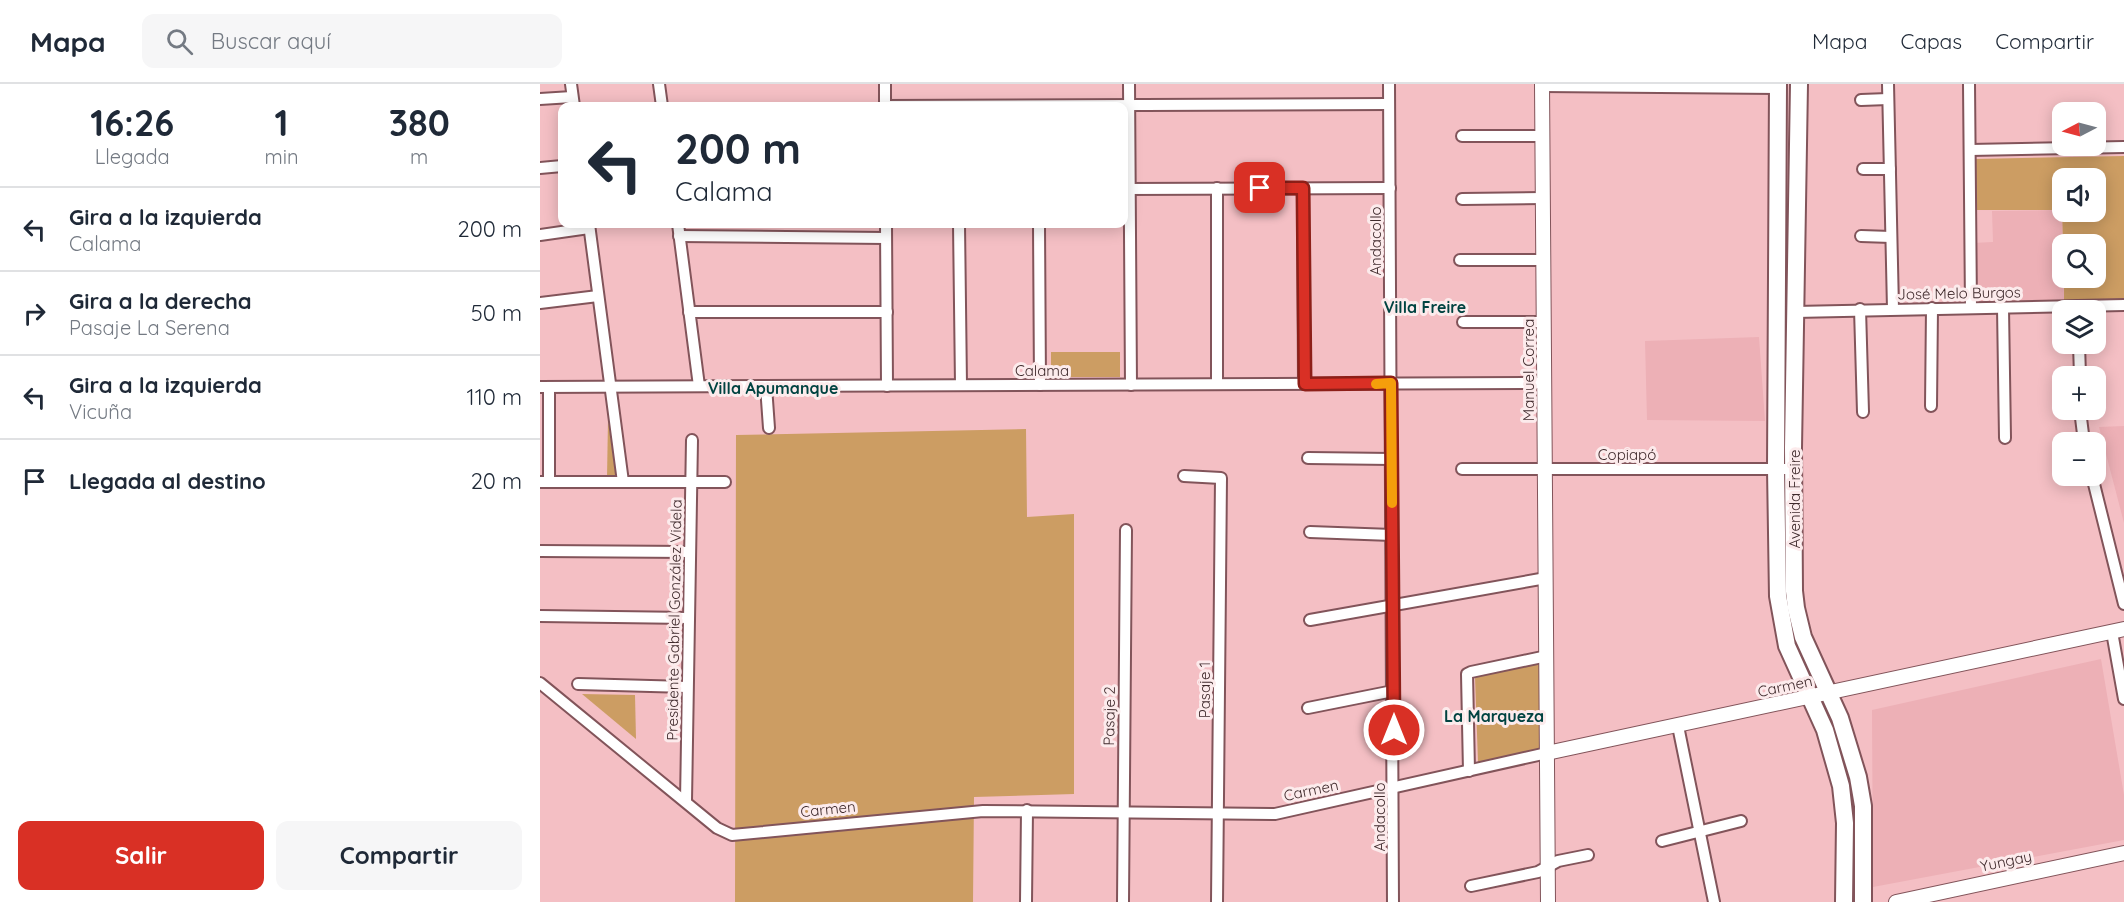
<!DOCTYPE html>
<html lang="es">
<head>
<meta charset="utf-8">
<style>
  :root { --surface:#fff; --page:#f6f6f7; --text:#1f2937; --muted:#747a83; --line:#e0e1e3; --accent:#d93025 }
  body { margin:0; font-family:Quicksand,sans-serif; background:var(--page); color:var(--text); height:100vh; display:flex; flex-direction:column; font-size:22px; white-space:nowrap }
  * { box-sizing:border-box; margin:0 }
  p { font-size:20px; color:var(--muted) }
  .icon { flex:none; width:33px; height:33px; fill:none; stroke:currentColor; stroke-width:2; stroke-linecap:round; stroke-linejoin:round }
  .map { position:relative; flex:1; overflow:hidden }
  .side { display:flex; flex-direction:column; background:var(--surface); width:540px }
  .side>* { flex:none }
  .hud { position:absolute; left:18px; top:18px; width:570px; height:126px; border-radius:12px; box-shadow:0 3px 15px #0003; background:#fff; color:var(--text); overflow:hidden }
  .needle { width:39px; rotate:264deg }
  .buttons { position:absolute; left:1512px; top:18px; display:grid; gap:12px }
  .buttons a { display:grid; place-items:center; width:54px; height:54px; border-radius:12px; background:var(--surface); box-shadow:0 3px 15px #0003; font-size:30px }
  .pin { position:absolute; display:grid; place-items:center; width:51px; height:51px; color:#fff; margin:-26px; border-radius:12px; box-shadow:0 3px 9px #0006 }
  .me { position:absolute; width:66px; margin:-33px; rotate:0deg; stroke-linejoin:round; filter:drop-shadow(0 0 4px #0008) }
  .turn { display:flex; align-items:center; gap:21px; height:126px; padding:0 18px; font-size:27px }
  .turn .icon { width:78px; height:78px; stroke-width:2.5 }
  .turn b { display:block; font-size:42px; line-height:51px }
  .eta { display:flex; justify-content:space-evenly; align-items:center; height:102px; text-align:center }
  .eta b { font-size:36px; font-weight:700; line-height:42px }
  .cta { display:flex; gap:12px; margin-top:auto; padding:12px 18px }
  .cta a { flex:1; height:69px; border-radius:12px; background:var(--accent); color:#fff; font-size:24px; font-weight:700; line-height:69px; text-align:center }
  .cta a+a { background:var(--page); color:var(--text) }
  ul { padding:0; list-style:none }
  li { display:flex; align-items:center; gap:18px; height:84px; padding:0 18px; border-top:2px solid var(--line) }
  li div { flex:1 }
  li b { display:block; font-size:22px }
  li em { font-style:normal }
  header { display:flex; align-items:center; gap:36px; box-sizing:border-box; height:84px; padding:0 30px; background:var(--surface); border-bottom:2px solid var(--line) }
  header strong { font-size:28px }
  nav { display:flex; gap:33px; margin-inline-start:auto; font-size:21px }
  .search { width:420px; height:54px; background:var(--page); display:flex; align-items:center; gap:15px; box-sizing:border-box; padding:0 21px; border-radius:12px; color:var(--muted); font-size:22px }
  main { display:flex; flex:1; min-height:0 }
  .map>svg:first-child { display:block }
  .built { fill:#edb0b6 }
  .green { fill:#cc9d63; fill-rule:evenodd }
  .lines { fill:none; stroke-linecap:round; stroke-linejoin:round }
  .street-casing { stroke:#82545a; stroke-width:14 }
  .secondary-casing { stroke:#82545a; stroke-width:16 }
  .primary-casing { stroke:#82545a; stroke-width:20 }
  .street { stroke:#fff; stroke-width:10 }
  .secondary { stroke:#fff; stroke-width:14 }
  .primary { stroke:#fff; stroke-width:16 }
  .route-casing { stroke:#8d1f18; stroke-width:15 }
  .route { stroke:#d93025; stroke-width:10 }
  .slow { stroke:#f59e0b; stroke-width:10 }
  .labels { text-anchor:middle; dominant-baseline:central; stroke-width:6; stroke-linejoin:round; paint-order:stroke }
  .street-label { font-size:15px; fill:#3e292b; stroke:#fcebec }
  .neighbourhood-label { font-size:16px; font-weight:bold; fill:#004341; stroke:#fcebec }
</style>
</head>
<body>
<header>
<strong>Mapa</strong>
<div class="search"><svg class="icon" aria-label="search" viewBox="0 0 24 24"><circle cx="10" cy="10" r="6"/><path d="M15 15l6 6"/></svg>Buscar aquí</div>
<nav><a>Mapa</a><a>Capas</a><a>Compartir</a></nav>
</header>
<main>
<section class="side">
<div class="eta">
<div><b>16:26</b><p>Llegada</p></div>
<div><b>1</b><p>min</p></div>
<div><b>380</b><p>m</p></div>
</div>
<ul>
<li><svg class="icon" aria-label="left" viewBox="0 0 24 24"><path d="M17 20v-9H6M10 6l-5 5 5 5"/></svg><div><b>Gira a la izquierda</b><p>Calama</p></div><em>200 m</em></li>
<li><svg class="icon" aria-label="right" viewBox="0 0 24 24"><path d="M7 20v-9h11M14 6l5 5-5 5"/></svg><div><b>Gira a la derecha</b><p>Pasaje La Serena</p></div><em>50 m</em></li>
<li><svg class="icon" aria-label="left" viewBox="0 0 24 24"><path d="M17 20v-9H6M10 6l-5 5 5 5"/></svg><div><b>Gira a la izquierda</b><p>Vicuña</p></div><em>110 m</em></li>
<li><svg class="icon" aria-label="arrive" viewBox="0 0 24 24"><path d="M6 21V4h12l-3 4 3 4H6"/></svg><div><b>Llegada al destino</b></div><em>20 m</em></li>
</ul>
<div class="cta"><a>Salir</a><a>Compartir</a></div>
</section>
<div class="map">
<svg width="1584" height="818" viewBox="0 0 1584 818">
  <rect width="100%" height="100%" fill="#f4bfc4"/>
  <g class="built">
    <path d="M1522,126L1524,218L1435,219L1433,159L1453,158L1452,127Z"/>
    <path d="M1219,253L1225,337L1107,336L1105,257Z"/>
    <path d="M1584,342V439L1559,343Z"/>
    <path d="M1561,575L1584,711V756L1333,803L1332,626Z"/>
  </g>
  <g class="green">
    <path d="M1584,72V217L1524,218V194H1556V160H1523L1522,126H1434V75ZM1522,94H1556V128H1522Z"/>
    <rect x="511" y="268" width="69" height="25"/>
    <path d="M68,335L76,394H67Z"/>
    <path d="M486,345L487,433L534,430V710L434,713L433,818H195L196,351Z"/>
    <path d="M999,580L1000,665L938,678L935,593Z"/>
    <path d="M42,610L95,611L96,655Z"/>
  </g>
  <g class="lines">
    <defs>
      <g id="street">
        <path d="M31,0L34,22"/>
        <path d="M119,0L122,22"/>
        <path d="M345,0V22"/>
        <path d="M589,0L591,301"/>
        <path d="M849,0L853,818"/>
        <path d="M1348,0L1353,225"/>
        <path d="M1429,0L1431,224"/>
        <path d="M1002,2L1238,4"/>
        <path d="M0,15L32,13"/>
        <path d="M1321,16L1348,15"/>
        <path d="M345,22L849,20"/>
        <path d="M922,52H1002"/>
        <path d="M1430,66L1584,63"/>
        <path d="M0,84L22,82"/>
        <path d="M1323,85H1350"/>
        <path d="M677,104V300"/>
        <path d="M763,104L764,300"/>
        <path d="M584,105L850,104"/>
        <path d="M922,115L1003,114"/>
        <path d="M49,140L83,398"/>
        <path d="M138,140L159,302"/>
        <path d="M346,140L347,302"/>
        <path d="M419,140L421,301"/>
        <path d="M499,140L500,301"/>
        <path d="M0,151L49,144"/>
        <path d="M139,152L346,154"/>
        <path d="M1321,152L1351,153"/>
        <path d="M920,176H1003"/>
        <path d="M0,219L58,212"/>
        <path d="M1463,224L1465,354"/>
        <path d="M1320,225L1323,328"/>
        <path d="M149,228H347"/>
        <path d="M1255,228L1584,221"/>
        <path d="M923,238H1004"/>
        <path d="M1539,260L1540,292"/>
        <path d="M226,302L229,344"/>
        <path d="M0,303L1004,299"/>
        <path d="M9,303V398"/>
        <path d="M1391,322L1392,224"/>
        <path d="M1540,326L1544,358"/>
        <path d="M768,374L852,375"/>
        <path d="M922,385H1253"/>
        <path d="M644,392L681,394L677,818"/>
        <path d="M1552,392L1584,520"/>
        <path d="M0,398H185"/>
        <path d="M770,448L852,451"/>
        <path d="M0,467L150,468"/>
        <path d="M0,532L149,534"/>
        <path d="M770,536L1006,494"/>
        <path d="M1572,548L1584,615"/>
        <path d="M0,599L177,744L192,751L443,727L735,730L1007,669"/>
        <path d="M38,600L147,603"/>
        <path d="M768,624L853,607"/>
        <path d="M1138,642L1174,818"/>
        <path d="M929,687L927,590L931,588L1007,572"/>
        <path d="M146,717L152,356"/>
        <path d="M1122,757L1201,737"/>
        <path d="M931,802L998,788L1018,777L1048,771"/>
        <path d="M486,818L487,726"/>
        <path d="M583,818L586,446"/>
      </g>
      <g id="secondary">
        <path d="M1002,0L1008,818"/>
        <path d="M1007,669L1584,545"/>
        <path d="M1356,818L1584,769"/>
      </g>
      <g id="primary">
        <path d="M1238,0L1236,385L1238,512L1247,562L1285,646L1301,702L1305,739L1304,818"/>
        <path d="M1259,0L1253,364L1254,507L1256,524L1263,553L1300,634L1318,693L1323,722V818"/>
      </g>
    </defs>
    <use href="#street" class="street-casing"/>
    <use href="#secondary" class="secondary-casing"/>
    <use href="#primary" class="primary-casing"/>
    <use href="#street" class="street"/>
    <use href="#secondary" class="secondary"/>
    <use href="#primary" class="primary"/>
  </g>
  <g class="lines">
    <defs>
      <path id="route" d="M720,104H763L765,300L851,299L854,646"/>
    </defs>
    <use href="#route" class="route-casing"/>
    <use href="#route" class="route"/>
    <path class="slow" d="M836,300L851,299L852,419"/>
  </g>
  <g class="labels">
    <g class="street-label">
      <text transform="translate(835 157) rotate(-90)">Andacollo</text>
      <text transform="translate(1419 209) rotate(-1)">José Melo Burgos</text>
      <text x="502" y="286">Calama</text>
      <text transform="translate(988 286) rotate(-90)">Manuel Correa</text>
      <text x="1087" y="370">Copiapó</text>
      <text transform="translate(1254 415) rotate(-90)">Avenida Freire</text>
      <text transform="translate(134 536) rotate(-89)">Presidente Gabriel González Videla</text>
      <text transform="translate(1245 602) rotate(-12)">Carmen</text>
      <text transform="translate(664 606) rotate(-90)">Pasaje 1</text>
      <text transform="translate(569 632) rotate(-89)">Pasaje 2</text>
      <text transform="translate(771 706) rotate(-12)">Carmen</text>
      <text transform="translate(288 725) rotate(-6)">Carmen</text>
      <text transform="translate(839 733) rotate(-90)">Andacollo</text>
      <text transform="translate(1466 777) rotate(-12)">Yungay</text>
    </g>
    <g class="neighbourhood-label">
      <text x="885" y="223">Villa Freire</text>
      <text x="233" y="304">Villa Apumanque</text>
      <text x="954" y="632">La Marqueza</text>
    </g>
  </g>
</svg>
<div class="buttons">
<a><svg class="needle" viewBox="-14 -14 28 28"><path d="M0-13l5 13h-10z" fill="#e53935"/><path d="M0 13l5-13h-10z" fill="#747a83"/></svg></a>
<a><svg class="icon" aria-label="sound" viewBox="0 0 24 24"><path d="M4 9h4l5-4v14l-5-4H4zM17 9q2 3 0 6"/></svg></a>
<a><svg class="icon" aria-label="search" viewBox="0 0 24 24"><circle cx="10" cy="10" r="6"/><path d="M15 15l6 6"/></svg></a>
<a><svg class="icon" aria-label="layers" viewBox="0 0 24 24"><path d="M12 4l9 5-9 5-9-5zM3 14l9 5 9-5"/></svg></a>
<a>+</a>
<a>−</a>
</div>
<div class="pin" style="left:720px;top:104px;background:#d93025"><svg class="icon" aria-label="arrive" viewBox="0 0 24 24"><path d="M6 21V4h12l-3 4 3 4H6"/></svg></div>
<svg class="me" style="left:854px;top:646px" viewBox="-20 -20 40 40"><circle r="17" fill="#d93025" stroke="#fff" stroke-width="3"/><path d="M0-11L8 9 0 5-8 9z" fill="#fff"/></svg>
<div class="hud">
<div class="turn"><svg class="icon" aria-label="left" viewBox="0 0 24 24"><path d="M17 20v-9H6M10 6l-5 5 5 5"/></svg><div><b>200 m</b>Calama</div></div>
</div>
</div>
</main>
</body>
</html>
